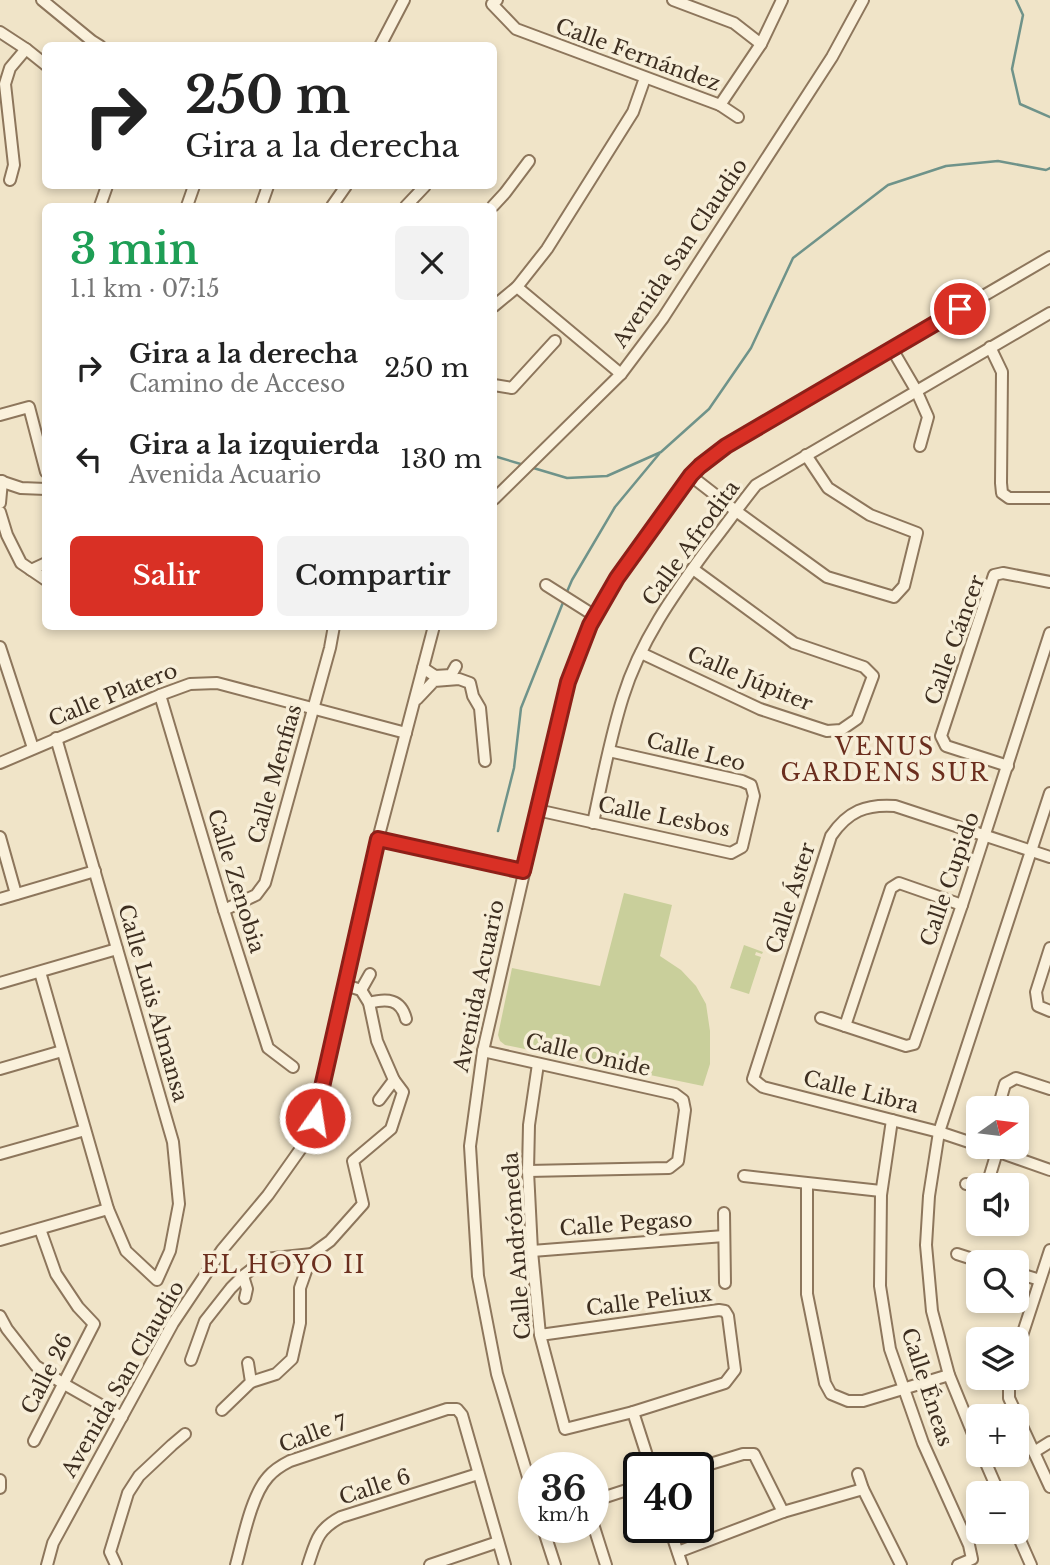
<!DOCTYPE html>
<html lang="es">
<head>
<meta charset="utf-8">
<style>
  :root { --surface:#fff; --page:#f2f2f2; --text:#222; --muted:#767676; --accent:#d93025 }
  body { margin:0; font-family:"Libre Baskerville",serif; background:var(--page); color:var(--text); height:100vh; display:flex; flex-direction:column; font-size:26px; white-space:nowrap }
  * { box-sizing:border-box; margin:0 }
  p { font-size:23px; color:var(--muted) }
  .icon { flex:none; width:38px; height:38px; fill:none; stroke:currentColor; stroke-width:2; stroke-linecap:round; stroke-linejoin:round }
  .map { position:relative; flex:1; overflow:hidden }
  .side { position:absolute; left:42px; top:203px; width:455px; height:427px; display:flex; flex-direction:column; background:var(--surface); border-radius:10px; box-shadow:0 4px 10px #0003 }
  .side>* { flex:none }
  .hud { position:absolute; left:42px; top:42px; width:455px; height:147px; border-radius:10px; box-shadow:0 4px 10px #0003; background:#fff; color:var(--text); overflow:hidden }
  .needle { width:46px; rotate:76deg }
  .controls { position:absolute; left:966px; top:1096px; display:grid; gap:14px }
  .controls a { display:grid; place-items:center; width:63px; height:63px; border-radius:10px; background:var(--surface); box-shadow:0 4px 10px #0003; font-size:35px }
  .speed { position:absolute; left:518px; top:1452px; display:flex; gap:14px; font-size:35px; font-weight:700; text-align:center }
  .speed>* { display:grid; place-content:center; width:91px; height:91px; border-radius:50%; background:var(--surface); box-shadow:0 4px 10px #0003; line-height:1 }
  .speed small { font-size:18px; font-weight:400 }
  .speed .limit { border:4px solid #111; border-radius:10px; background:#fff; color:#111 }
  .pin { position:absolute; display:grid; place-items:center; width:60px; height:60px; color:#fff; margin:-30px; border:4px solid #fff; border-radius:50%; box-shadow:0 2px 7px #0007 }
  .me { position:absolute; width:77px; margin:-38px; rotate:13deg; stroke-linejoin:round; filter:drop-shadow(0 0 5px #0008) }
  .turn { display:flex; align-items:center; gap:24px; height:147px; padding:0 28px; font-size:32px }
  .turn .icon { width:91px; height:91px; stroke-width:2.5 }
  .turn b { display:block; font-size:49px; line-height:60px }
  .round { display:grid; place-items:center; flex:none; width:74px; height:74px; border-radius:10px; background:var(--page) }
  .headline { display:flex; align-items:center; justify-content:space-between; height:119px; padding:0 28px }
  h1 { font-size:42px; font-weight:600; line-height:52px; color:#1e9e55 }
  .cta { display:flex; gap:14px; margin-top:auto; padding:14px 28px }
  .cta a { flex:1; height:80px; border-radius:10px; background:var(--accent); color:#fff; font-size:28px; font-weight:600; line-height:80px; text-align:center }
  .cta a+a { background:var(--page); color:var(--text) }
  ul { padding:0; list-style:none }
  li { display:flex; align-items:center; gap:21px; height:91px; padding:0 28px }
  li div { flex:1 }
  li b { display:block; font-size:26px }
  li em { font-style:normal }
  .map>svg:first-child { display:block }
  .green { fill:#c9cf9b }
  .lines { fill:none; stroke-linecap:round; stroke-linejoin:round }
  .stream { stroke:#6f938a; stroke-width:2.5 }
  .minor-casing { stroke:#8d765c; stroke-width:14 }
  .minor { stroke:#faf1dc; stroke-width:10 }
  .route-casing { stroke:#8d1f18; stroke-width:18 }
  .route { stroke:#d93025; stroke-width:12 }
  .labels { text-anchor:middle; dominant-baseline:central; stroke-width:7; stroke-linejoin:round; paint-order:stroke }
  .street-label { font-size:21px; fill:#3d2e20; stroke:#f7eed8 }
  .neighbourhood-label { font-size:23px; letter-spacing:2px; fill:#6b2e1e; stroke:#f7eed8 }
</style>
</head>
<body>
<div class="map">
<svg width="1050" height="1565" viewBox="0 0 1050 1565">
  <rect width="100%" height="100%" fill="#f0e4c8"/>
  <g class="green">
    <path d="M624,893L672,905L660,956L681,970L696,986L706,1004L710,1031V1064L703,1086L505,1045L500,1041L498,1035L512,968L600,986Z"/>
    <path d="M744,945L763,952L762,954L756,952L755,955L761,957L749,994L730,988Z"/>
  </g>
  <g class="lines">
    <g class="stream">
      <path d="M1016,0L1023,15L1012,69L1020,104L1050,117"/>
      <path d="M494,456L524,465"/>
      <path d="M530,467L567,478L607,476L661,452L709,409L751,348L793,258L888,185L946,166L998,161L1046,170L1050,168"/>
      <path d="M566,594L572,580L615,507L659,454"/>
      <path d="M498,831L514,768L521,708L564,600"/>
    </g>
    <defs>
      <g id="minor">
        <path d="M42,0L92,41L100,46"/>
        <path d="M497,0L492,4L516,29L720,105L738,117"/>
        <path d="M673,0L734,23L761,44"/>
        <path d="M0,32L26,49L46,65"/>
        <path d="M380,46L404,0"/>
        <path d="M720,105L761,44L782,0"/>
        <path d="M10,180L14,165L5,84L10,68L26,49"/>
        <path d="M100,206L107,186"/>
        <path d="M187,206L194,186"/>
        <path d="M261,206L268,186"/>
        <path d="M332,206L346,186"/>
        <path d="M406,206L425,186"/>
        <path d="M493,206L505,193L529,161"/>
        <path d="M517,287L621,374"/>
        <path d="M494,306L517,287L547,249L633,112L645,78"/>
        <path d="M990,347L1002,372L1001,483L1002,493L1009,498H1050"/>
        <path d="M892,349L916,390L928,417L920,446"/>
        <path d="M494,385L512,388L555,341"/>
        <path d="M0,415L29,407L46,472"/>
        <path d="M691,476L736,511L827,577L894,597L904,586L917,533L870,515L828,488L806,455"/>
        <path d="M0,481L21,488L46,489"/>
        <path d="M494,499L621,374L663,318L832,57L863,0"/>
        <path d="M0,503L2,481"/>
        <path d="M0,512L7,535L21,563L46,580"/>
        <path d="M31,570L46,563"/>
        <path d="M546,585L595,616"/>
        <path d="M0,647L33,748"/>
        <path d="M641,653L760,709L827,731L841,730L857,719L873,676L864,667L794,643L693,569"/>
        <path d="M423,668L435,676L451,675L456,666"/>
        <path d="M160,695L224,910L268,1048L293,1067"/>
        <path d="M417,699L434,681L459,679L470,683L473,696L480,708L485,761"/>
        <path d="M0,763L160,695L190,684L217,683L406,733"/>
        <path d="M1008,766L946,746L941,736L994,575L1003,573L1050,582"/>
        <path d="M537,810L731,853L742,847L754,796L751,785L742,781L609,751"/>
        <path d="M593,823C602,781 610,738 623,697C640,642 673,595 707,549C724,528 739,506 756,485L1050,313"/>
        <path d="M0,837L16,894"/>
        <path d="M378,839L523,871"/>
        <path d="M0,899L95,871"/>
        <path d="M224,910L256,895L265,883L330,648L334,626"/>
        <path d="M1050,948L1036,992L1038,1006L1050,1011"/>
        <path d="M40,972L108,1209L126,1251L157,1280L170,1251L179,1204L173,1142L56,738"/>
        <path d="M0,983L117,949"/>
        <path d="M345,985L361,990L369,1003L377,1041L394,1080L379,1100"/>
        <path d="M361,990L370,974"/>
        <path d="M369,1003C387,998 401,999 406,1019"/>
        <path d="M821,1018L906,1046L914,1044L962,905L1050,633"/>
        <path d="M845,1026L891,888L899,883L962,905"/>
        <path d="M483,1051L675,1094L683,1100L685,1110L678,1161L669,1168L528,1171"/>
        <path d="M538,1064L529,1125L528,1171L532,1251L540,1335L565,1429L633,1412L725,1383L735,1370L728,1316L725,1311L719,1310L540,1335"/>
        <path d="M0,1069L62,1051"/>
        <path d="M998,1108L1005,1084L1016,1078L1050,1089"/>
        <path d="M892,1120L881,1195L880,1286L890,1349L923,1443L969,1545L972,1559L958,1565"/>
        <path d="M978,1145L939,1132L763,1087L753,1079L831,836C848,811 866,804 895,806L1050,857"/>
        <path d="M982,1146L1050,1170"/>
        <path d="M0,1154L85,1130"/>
        <path d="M744,1176L881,1191"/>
        <path d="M807,1184V1294L825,1383L831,1394L848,1401H863L949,1375"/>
        <path d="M966,1184L978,1187"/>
        <path d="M987,1185L997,1152"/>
        <path d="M724,1213L725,1283"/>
        <path d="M0,1240L108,1209"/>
        <path d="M532,1251L724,1236"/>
        <path d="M957,1254L982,1262"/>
        <path d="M1017,1273L1040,1280"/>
        <path d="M243,1276L247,1289L245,1298"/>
        <path d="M0,1316L7,1329L36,1366L64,1384L122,1417"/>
        <path d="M1017,1351L1050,1250"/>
        <path d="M191,1360L205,1321L231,1288L243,1276L265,1259L312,1254"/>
        <path d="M1009,1377V1398L1050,1487"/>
        <path d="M251,1382L276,1374L292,1359L300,1323V1288L312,1254L330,1241L363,1204L353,1161L391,1129L403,1092L394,1080"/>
        <path d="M222,1410L251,1382L248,1363"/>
        <path d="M633,1412L651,1468"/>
        <path d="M34,1441L94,1324L78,1307L56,1274L40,1229"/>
        <path d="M978,1446L949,1375L932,1311L926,1245L929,1196L939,1132L1050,793"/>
        <path d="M1034,1452L1050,1442"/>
        <path d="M982,1454L999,1493"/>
        <path d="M697,1468L743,1454H754L783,1512"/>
        <path d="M858,1474L863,1489L901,1565"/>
        <path d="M0,1480V1488"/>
        <path d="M534,1497L497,1374L478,1276L470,1146L483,1051L568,682L590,625L617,578L691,476L700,466L726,446L1050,257"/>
        <path d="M593,1501L639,1486"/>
        <path d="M593,1524L606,1565"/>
        <path d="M543,1528L555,1565"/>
        <path d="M1016,1531L1031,1565"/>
        <path d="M672,1535L682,1565"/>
        <path d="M678,1552L783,1512L863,1489"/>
        <path d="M47,1565L53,1543L173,1323L222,1250L268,1195L302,1147L315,1118L378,839L434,626"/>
        <path d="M116,1565L110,1552L128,1493L139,1476L172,1445L185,1434"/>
        <path d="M236,1565C243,1540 251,1496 268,1477C274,1470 282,1465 290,1461L447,1409H457L462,1415L505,1565"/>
        <path d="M308,1565C316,1541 317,1530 341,1517L478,1474"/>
        <path d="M430,1565L498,1542"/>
      </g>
    </defs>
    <use href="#minor" class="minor-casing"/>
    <use href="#minor" class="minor"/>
  </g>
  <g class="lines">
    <defs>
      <path id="route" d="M315,1118L378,839L523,871L568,682L590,625L617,578L691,475L700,466L726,446L960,309"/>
    </defs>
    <use href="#route" class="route-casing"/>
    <use href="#route" class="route"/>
  </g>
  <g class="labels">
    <g class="street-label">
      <text transform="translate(638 55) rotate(20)">Calle Fernández</text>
      <text transform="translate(680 253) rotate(-56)">Avenida San Claudio</text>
      <text transform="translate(691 543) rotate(-54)">Calle Afrodita</text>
      <text transform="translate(955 640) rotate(-70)">Calle Cáncer</text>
      <text transform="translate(750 679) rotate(23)">Calle Júpiter</text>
      <text transform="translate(113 695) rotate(-22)">Calle Platero</text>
      <text transform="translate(696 752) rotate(14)">Calle Leo</text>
      <text transform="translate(275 774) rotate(-74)">Calle Menfias</text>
      <text transform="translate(664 817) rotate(11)">Calle Lesbos</text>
      <text transform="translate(950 879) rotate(-71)">Calle Cupido</text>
      <text transform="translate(236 881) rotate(73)">Calle Zenobia</text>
      <text transform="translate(791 898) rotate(-72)">Calle Áster</text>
      <text transform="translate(479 986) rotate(-78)">Avenida Acuario</text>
      <text transform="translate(153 1003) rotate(74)">Calle Luis Almansa</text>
      <text transform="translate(588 1055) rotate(13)">Calle Onide</text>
      <text transform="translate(861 1092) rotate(14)">Calle Libra</text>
      <text transform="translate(626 1224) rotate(-4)">Calle Pegaso</text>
      <text transform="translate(517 1246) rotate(-94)">Calle Andrómeda</text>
      <text transform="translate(649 1301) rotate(-7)">Calle Peliux</text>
      <text transform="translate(47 1374) rotate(-63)">Calle 26</text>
      <text transform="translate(123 1379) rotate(-60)">Avenida San Claudio</text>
      <text transform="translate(927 1387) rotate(72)">Calle Éneas</text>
      <text transform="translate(313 1434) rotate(-20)">Calle 7</text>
      <text transform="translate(375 1487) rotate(-18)">Calle 6</text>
    </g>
    <g class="neighbourhood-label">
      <text x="885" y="747">VENUS<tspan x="885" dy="26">GARDENS SUR</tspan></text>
      <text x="284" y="1265">EL HOYO II</text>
    </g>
  </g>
</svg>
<div class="controls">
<a><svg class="needle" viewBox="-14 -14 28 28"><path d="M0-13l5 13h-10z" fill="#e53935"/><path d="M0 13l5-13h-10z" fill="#767676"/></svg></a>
<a><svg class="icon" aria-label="sound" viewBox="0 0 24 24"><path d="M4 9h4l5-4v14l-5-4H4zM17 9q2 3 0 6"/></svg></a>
<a><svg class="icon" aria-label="search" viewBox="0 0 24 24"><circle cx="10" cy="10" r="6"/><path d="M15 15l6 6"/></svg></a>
<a><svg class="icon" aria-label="layers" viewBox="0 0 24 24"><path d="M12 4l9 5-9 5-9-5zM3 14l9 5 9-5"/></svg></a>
<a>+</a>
<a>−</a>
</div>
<div class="speed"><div>36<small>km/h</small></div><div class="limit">40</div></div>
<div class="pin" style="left:960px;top:309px;background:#d93025"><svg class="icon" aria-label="arrive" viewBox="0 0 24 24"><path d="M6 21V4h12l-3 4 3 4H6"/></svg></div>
<svg class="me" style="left:315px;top:1118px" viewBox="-20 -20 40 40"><circle r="17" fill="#d93025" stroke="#fff" stroke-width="3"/><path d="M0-11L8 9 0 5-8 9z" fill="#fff"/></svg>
<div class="hud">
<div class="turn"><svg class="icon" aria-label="right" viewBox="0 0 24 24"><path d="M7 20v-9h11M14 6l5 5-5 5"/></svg><div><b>250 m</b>Gira a la derecha</div></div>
</div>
<section class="side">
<div class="headline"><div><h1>3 min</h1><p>1.1 km · 07:15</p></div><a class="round"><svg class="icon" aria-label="close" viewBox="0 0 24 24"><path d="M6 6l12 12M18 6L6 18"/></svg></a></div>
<ul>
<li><svg class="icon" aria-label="right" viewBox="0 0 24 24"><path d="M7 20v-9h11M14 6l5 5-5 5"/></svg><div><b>Gira a la derecha</b><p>Camino de Acceso</p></div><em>250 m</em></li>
<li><svg class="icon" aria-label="left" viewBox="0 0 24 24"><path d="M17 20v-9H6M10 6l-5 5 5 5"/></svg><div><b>Gira a la izquierda</b><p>Avenida Acuario</p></div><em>130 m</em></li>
</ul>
<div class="cta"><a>Salir</a><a>Compartir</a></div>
</section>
</div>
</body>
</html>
